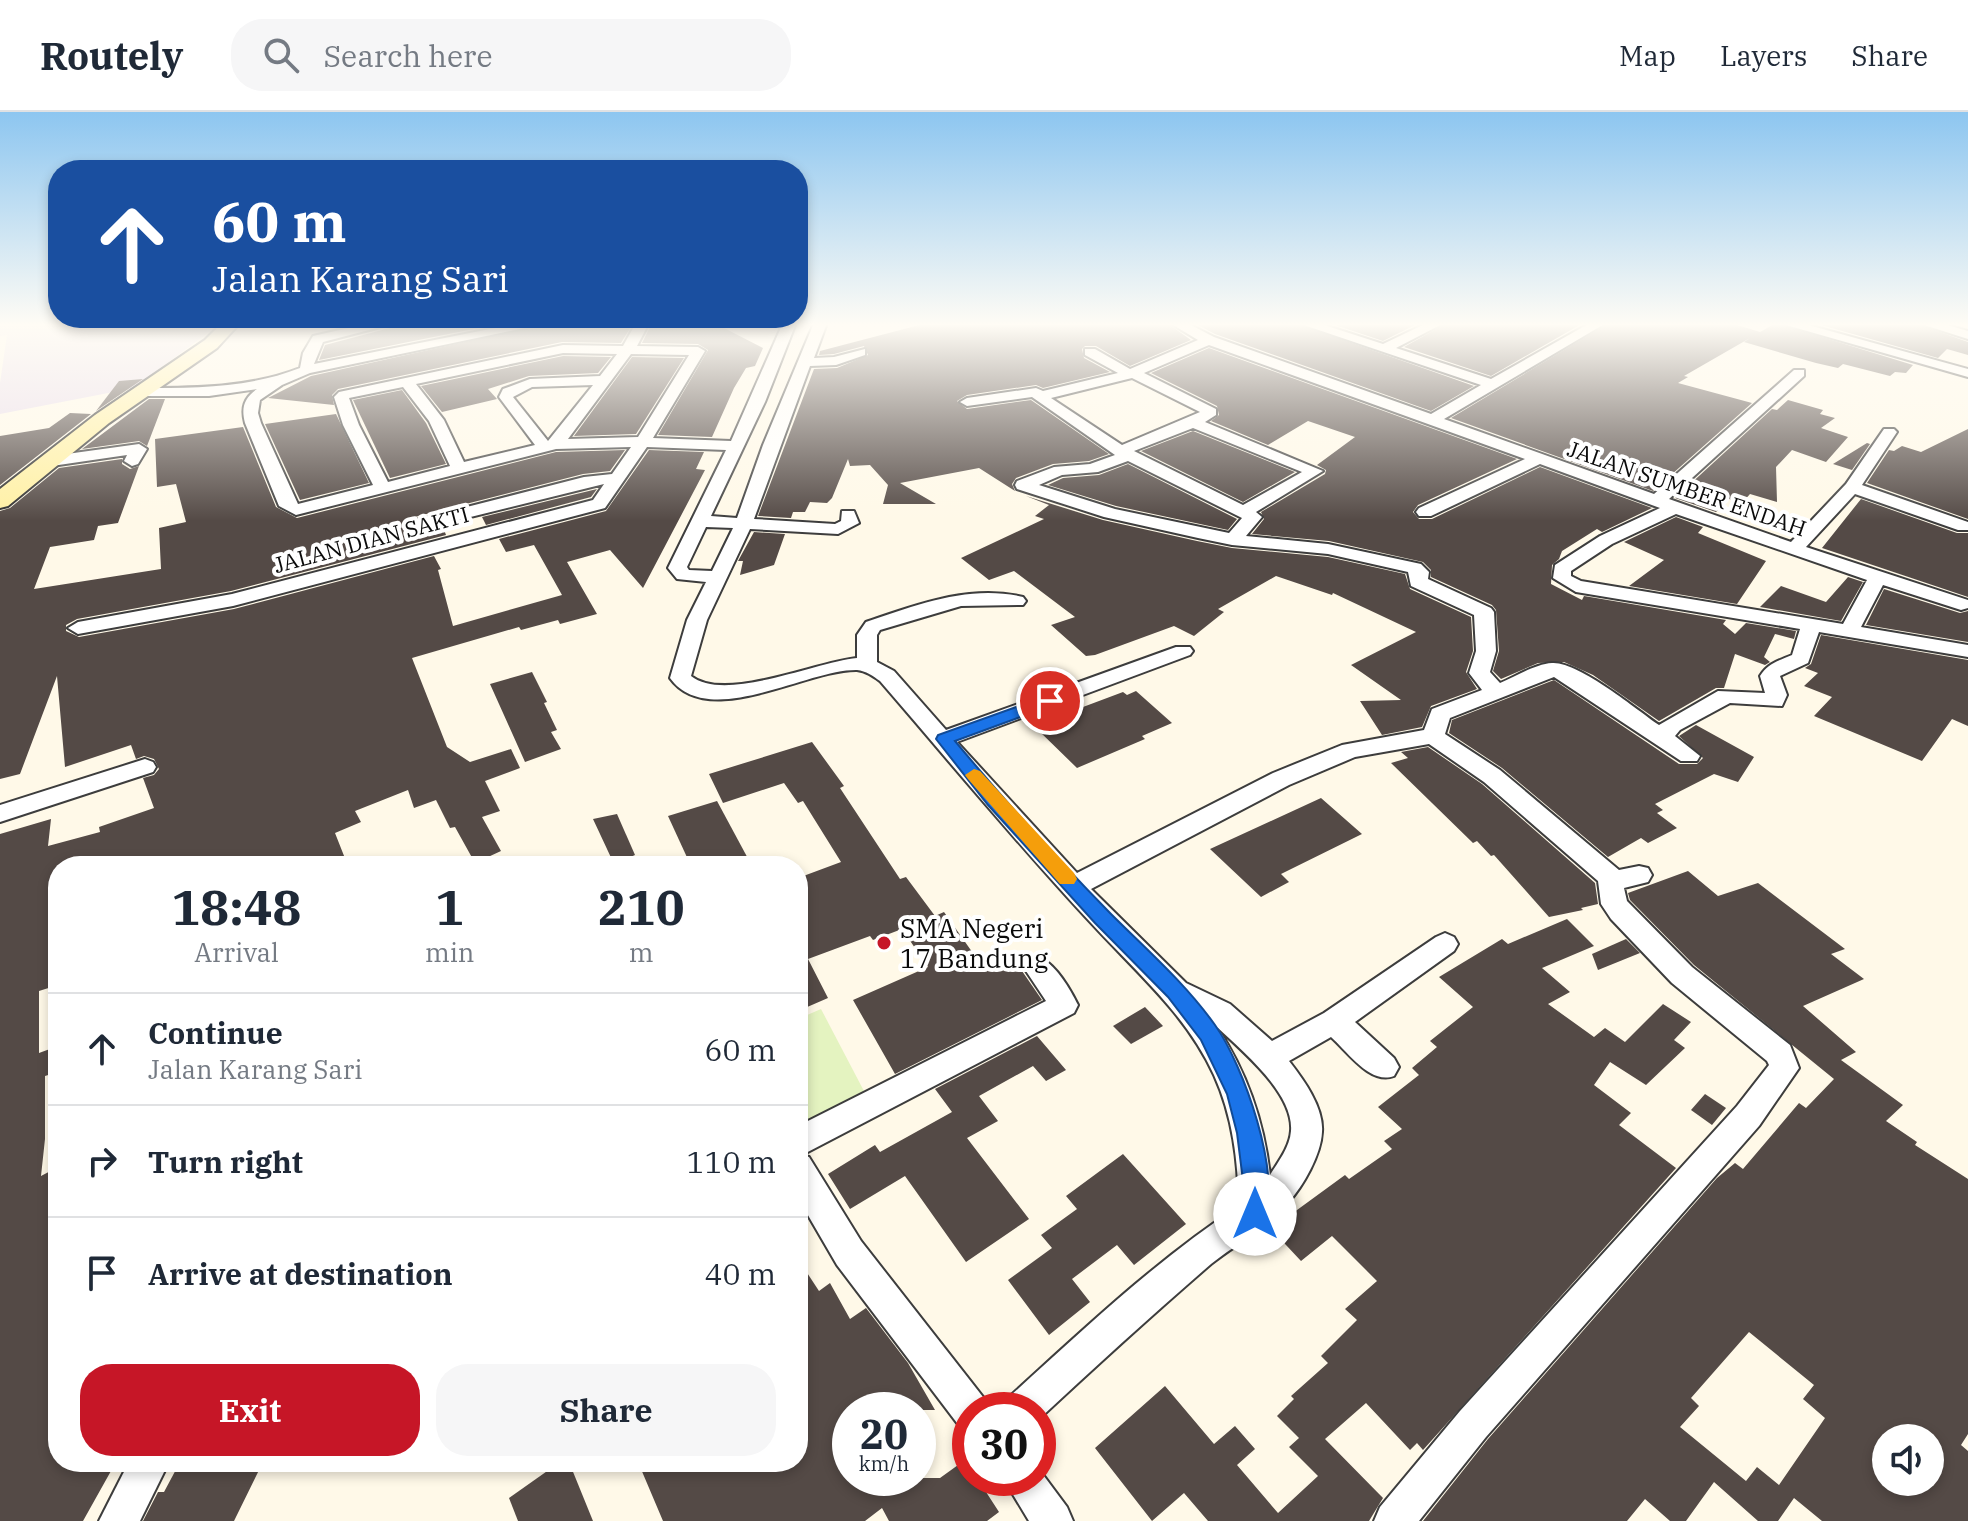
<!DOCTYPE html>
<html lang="en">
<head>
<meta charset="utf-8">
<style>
  :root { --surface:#fff; --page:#f6f6f7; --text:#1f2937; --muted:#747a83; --line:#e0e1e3; --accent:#c61627 }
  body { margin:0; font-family:"IBM Plex Serif",serif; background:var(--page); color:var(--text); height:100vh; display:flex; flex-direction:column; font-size:30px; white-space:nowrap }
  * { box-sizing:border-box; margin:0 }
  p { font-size:26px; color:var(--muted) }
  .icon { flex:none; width:44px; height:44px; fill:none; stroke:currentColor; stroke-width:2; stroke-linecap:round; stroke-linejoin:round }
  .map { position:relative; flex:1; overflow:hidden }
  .side { position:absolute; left:48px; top:744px; width:760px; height:616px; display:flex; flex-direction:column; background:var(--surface); border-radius:32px; box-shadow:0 4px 12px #0003 }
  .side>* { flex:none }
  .hud { position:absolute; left:48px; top:48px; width:760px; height:168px; border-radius:32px; box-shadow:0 4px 12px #0003; background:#1a4fa0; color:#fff; overflow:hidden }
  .controls { position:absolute; left:1872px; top:1312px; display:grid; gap:16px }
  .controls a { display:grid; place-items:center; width:72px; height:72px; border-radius:50%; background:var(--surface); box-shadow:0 4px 12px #0003; font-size:40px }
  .speed { position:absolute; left:832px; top:1280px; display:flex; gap:16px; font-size:40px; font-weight:700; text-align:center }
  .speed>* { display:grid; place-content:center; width:104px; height:104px; border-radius:50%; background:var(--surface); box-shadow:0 4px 12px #0003; line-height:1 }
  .speed small { font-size:20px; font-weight:400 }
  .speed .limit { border:12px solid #d22; background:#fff; color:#111 }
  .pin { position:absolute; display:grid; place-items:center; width:68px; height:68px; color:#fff; margin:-34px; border:4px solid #fff; border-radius:50%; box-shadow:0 2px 8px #0007 }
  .me { position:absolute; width:88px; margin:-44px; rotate:0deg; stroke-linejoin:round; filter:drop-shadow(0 0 6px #0008) }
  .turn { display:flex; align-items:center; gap:28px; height:168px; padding:0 32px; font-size:36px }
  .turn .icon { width:104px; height:104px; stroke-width:2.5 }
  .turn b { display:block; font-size:56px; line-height:68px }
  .eta { display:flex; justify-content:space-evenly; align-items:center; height:136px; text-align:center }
  .eta b { font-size:48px; font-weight:800; line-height:56px }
  .button { display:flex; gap:16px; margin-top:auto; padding:16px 32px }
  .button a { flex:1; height:92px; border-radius:32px; background:var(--accent); color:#fff; font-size:32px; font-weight:800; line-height:92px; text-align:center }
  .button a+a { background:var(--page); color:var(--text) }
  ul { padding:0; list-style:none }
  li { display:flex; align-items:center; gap:24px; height:112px; padding:0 32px; border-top:2px solid var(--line) }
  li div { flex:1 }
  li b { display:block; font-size:30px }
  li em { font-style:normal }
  header { display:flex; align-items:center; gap:48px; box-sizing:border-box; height:112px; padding:0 40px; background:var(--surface); border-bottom:2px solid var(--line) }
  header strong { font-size:38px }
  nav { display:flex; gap:44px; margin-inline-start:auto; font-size:28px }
  .search { width:560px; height:72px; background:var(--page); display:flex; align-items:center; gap:20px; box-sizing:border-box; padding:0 28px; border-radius:32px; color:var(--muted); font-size:30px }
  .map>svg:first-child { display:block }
  .industrial { fill:#e9ddeb }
  .pitch { fill:#e4f3c0 }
  .building { fill:#544a46; fill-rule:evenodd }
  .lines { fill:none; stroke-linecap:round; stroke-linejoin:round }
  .street-casing { stroke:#3d3d3d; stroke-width:4 }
  .secondary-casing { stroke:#2c2c2c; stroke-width:4 }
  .street { fill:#fff; fill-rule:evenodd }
  .secondary { fill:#fff0a3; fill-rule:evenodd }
  .route { fill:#1a73e8; stroke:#114b97; stroke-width:2 }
  .slow { fill:#f59e0b }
  .poi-dot { fill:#c61627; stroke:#fff; stroke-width:3 }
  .labels { text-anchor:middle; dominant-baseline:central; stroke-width:8; stroke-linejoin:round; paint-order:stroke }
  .far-street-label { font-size:22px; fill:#0a0a0a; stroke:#fff }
  .poi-label { font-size:26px; fill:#0a0a0a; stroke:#fff; text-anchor:start }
</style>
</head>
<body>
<header>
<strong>Routely</strong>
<div class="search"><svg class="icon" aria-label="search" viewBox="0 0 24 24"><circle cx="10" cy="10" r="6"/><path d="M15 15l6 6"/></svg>Search here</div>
<nav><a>Map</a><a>Layers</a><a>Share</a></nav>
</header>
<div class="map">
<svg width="1968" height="1409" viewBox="0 0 1968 1409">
  <rect width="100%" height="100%" fill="#fff9e8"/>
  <path class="industrial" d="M0,211H221L134,276L0,302V271L7,223L0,224Z"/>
  <path class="pitch" d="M821,897L865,981L798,1013V907Z"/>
  <g class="building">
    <path d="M409,211H503L319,248L325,233Z"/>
    <path d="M551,211L632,213L621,231L562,230L338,277L332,283L334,293L268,286L311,264Z"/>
    <path d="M927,211H1167L1191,228L1130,254L1096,234H1085L1082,237L1084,246L1110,260L1043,276L1036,273L967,283L957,289L967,297L1031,288L1109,342L1089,349L1053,352L1016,366L1012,372L1015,379L979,356L900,371L936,392H883L888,373L870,353L850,354L848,347L832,386L827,391L810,390L805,400H793L791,406L758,404L814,257L837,256L868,243L864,234L834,242L819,243L820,239Z"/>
    <path d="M1194,211H1295L1474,274L1431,299L1215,222Z"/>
    <path d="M1329,211H1419L1383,229Z"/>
    <path d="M1447,211H1583L1491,264L1404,235Z"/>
    <path d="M1609,211H1731L1760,220L1776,211L1913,253L1906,261L1895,260L1890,264L1843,252L1838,256L1816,251L1744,230L1750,226L1684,264L1688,265L1678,271L1752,291L1653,379L1451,306Z"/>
    <path d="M1814,211H1915L1968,230V243L1947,237L1938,246Z"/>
    <path d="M651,213L724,216L763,236L755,254L746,256L734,276L712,325L658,323L708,238L698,232L642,231Z"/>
    <path d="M1209,236L1517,347L1418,393L1413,400L1419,407H1432L1540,355L1652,396L1602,420L1597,417L1562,439L1559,447L1552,453L1551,472L1582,488L1584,484L1726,508L1723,512L1735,522L1746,511L1796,519L1794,527L1775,522L1764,545L1770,550L1765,553L1735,542L1724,576H1716L1659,609L1593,563L1564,550L1538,551L1501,567L1493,559L1499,539L1496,498L1492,493L1431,465V458L1423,450L1329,429L1252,422L1264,407L1261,400L1325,362L1326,358L1317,353L1355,325L1308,309L1268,333L1211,309L1219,303L1217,294L1151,261Z"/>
    <path d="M563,244L611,245L598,261L529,264L488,277L497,287L442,300L421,274Z"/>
    <path d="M632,245L684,246L636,322L574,324Z"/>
    <path d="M143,267L96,299L119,269Z"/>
    <path d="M402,278L426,311L446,352L390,366L353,288Z"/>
    <path d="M149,287H165L147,334L139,329L82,337Z"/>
    <path d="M1788,288L1823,298L1820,302L1835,306L1821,316L1848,325L1826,350L1792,338L1776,355L1777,390L1750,382L1742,391L1729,387L1716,400L1675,386L1772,297L1777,298Z"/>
    <path d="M70,301L91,302L0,373V324L49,316Z"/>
    <path d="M336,302L369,371L300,388L265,312Z"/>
    <path d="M243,315L276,395L297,406L556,340L625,338L610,359L583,362L407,407L403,412L404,417L415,422L443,415L446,423L231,479L77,507L66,513V519L79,525L234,497L434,444L441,457L438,458L453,514L562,483L534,433L506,440L499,427L606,399L649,338L704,340L696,357L705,358L643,476L610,438L567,450L597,502L560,512L558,508L521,518L519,515L412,546L447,635L470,650L511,637L520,656L485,669L500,699L482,705L501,739L475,751L455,715L450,716L436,688L414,696L408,678L355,699L361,710L335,721L348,754H58V873L39,879V941L58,934V960L45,964V1027L41,1064L58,1055V1350H116L83,1409H0V722L51,707L48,734L100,720L99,715L154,696L143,666L154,663L159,657L154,647L144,644L136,647L131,633L65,655L57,564L20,662L0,667V399L10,396L59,356L122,347V352L130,357L139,354L118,411L98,414L94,428L50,435L34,477L161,457L159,416L186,410L176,372L157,375L155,327Z"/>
    <path d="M1968,317V407L1867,371L1889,338L1894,339L1902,334L1921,340Z"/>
    <path d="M1193,319L1295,360L1243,390L1141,339Z"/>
    <path d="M1867,331L1870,332L1852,358L1833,352Z"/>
    <path d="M1128,352L1237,407L1228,418L1116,394L1048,373L1063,366L1099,363Z"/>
    <path d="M597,377L591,385L486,413L482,405Z"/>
    <path d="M1026,384L1103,408L1197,429L1232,436L1328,445L1405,462L1410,477L1471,505L1473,539L1466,560L1477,577L1431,594L1422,615L1382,623L1360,589L1401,588L1351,553L1416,520L1333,481L1332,483L1276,464L1218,497L1224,500L1194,524L1174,514L1095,543L1086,544L1051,513L1075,505L1014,459L989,468L961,446L1044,407L1035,404L1049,393Z"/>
    <path d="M1861,387L1957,421H1968V485L1822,436Z"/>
    <path d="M1676,405L1703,415L1698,421L1766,449L1737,492L1629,474L1664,448L1624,430Z"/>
    <path d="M754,420L785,422L774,453L740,463L743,449H738Z"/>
    <path d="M1848,465L1863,470L1841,509L1760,495L1781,474L1826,490Z"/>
    <path d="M1884,477L1960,501L1968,499V530L1866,513Z"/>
    <path d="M1821,523L1968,548V614L1952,607L1922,649L1814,604L1832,585L1804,574L1818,561L1805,556L1811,552Z"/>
    <path d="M532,560L547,590L544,591L557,618L551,620L561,637L525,650L490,572Z"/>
    <path d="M1554,568L1679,652H1697L1703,646L1679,624L1696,613L1754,645L1738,670L1714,662L1655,692L1663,698L1657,701L1677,716L1648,731L1641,726L1608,745L1502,656L1449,621L1452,608Z"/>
    <path d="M1136,579L1172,611L1142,624L1145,627L1077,656L1037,617L1048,613L1045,610L1075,598L1123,580L1127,583Z"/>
    <path d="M812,630L844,674L840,676L900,767L906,765L935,804L944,800L982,854L1006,841L1022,859L1042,888L895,962L853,888L928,855L902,817L873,828L870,824L808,847L828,886L798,899V766L841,750L803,689L798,691L784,671L723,691L709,662Z"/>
    <path d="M1428,635L1482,672L1595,771L1598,792L1581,796L1583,798L1549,805L1494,743L1491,744L1477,729L1473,731L1391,651L1408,646L1401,640Z"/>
    <path d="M1321,686L1362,722L1281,762L1289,770L1261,785L1210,737Z"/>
    <path d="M717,689L752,754H691L668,704Z"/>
    <path d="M617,702L635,743L614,752L593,707Z"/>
    <path d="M1688,759L1718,784L1758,771L1845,837L1831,842L1864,867L1803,894L1856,940L1841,948L1903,993L1886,1009L1917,1030L1915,1033L1968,1067V1322L1961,1333L1968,1339V1409H1822L1794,1386L1778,1409H1758L1714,1370L1686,1409H1670L1645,1387L1627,1409H1423L1488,1327L1717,1066L1735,1051L1743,1057L1799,991L1806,996L1834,967L1694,853L1630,788L1628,781ZM1749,1220L1814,1273L1803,1287L1825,1306L1779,1373L1757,1355L1746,1369L1680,1315L1699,1294L1691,1286ZM1886,1326H1930V1370H1886Z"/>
    <path d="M1567,807L1594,834L1542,856L1570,880L1548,892L1594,925L1605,916L1625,930L1663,892L1691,910L1674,928L1685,936L1646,973L1610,950L1594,973L1631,1001L1619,1013L1676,1056L1423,1338L1417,1331L1410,1338L1366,1291L1325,1327L1383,1386L1369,1409H1208L1184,1381L1152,1409L1095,1336L1165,1274L1214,1332L1235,1314L1255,1337L1237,1353L1278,1401L1318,1364L1289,1335L1299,1326L1277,1304L1294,1287L1291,1284L1328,1251L1321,1244L1357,1208L1345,1197L1377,1169L1332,1124L1301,1149L1271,1117L1345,1063L1349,1067L1392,1037L1384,1029L1402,1017L1378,995L1419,963L1412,956L1437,935L1430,929L1473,895L1439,865L1502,827L1508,832Z"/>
    <path d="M1626,827L1640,841L1598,858L1592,842Z"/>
    <path d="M1145,895L1163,914L1131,932L1113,914Z"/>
    <path d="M1037,924L1066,958L1046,969L1033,954L979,984L998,1009L967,1026L1029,1107L966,1150L905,1064L850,1097L828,1062L875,1033L880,1040L952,1000L935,977Z"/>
    <path d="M1705,982L1726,996L1712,1013L1691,998Z"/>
    <path d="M1123,1042L1186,1112L1134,1153L1117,1133L1072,1167L1090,1190L1049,1223L1008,1168L1052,1136L1041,1123L1077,1097L1066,1084Z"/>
    <path d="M798,1147L819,1179L830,1171L850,1207L866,1196L908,1251L935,1298H850V1366H940L965,1348L970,1356V1366H977L999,1400L987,1409H889L882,1396L865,1409H663L638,1350H798Z"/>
    <path d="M180,1350H263L234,1409H143L158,1380H164Z"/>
    <path d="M560,1350H569L593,1409H518L509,1386Z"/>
  </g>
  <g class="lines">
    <defs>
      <g id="street">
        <path d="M371,211H396L323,230L314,252L520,211H548L310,261L282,273L260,288L258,301L261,311L298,392L373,373L343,313L334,285L339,280L563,233L623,234L636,211H649L637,234L698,235L705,239L653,326L731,329L783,211H796L765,290L711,404L737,406L763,333L814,211H827L814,246L834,245L865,237V243L836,253L810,254L754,407L835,412L841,409L842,399H854L859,411L838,422L750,417L707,508L691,564C725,591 815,550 857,546V523L866,510C916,493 970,472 1023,485L1026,489L1023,493L961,494L880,518L877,523V550L894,559L946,618L1176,535H1190L1193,539L1190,543L957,630L1077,761L1273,661L1342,633L1424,618L1432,597L1482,578L1469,561L1476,539L1474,503L1411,474L1408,460L1328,442L1232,433L1198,426L1104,405L1017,377L1015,373L1017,369L1054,355L1090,352L1115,343L1032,285L967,294L960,290L967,286L1036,276L1043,279L1118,261L1085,243V237H1095L1130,257L1198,228L1170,211H1187L1214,225L1431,302L1481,273L1298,211H1318L1383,232L1427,211H1444L1396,236L1491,267L1590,211H1606L1444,307L1654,382L1794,258H1804V264L1669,387L1791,430L1846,372L1884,317H1894L1897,320L1862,373L1968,410V418H1958L1855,382L1806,435L1968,488V496L1961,498L1883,473L1861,515L1968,533V545L1819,520L1808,551L1780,564L1787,583L1782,594L1730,591L1680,618L1675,624L1700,644L1697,649H1681L1554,565L1450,606L1445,622L1500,658L1619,758L1639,754L1648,756L1652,763L1648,770L1624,776L1627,789L1692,855L1790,933L1799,956L1759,1014L1486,1325L1419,1409H1374L1380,1395L1460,1299L1737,994L1769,953L1767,949L1672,871L1611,807L1601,792L1598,769L1484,670L1429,632L1355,645L1289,673L1091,777L1186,871L1230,892L1272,929L1324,901L1436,825L1445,821L1454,825L1458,832L1454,839L1355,910L1394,946L1399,955L1394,964C1370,973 1348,940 1331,925L1289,949C1303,967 1324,995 1322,1020C1321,1043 1303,1074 1288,1091C1267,1117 1237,1131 1211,1152C1152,1203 1095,1255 1038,1308V1298H1003L1009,1285C1083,1218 1155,1149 1239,1094C1238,1049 1233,1005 1214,963C1186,902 1137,861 1092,812C1019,734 950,650 880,569C873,564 866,559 857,558C807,557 708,619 670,566L687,508L706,470L677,467L668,456L726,338L647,335L605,396L233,494L78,522L68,516L78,510L232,482L593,388L604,372L414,419L405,414L408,410L584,365L612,362L631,335L556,337L296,403L279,394L245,311C241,296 244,286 257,277L209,284H141L134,280L141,276C195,276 249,276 300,256L303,241L313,224ZM1209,233L1525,347L1419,396L1416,400L1419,404H1431L1540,352L1660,396L1600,424L1555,453L1553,466L1576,480L1800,517L1792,543C1778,549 1768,551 1760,564L1765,581L1718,579L1659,613C1637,598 1578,549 1552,551C1535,552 1515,565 1500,571L1490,560L1496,539L1494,500L1491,496L1428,467L1429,460L1421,452L1328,432L1246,424L1262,405L1256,400L1323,359L1205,310L1216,303V297L1144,261ZM563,241L617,242L600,264L530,267L503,277L499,285L535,333L464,350L444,308L416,272ZM631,242L689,243L638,325L568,327ZM1132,266L1200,300L1122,333L1051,286ZM593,273L548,329L513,285L532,275ZM403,275L429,309L450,354L388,370L359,313L349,286ZM1193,316L1302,360L1243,393L1134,339ZM1128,349L1242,406L1229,421L1115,397L1039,373L1062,363L1098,360ZM1676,402L1867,468L1843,512L1581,469L1571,464V459L1612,432ZM706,415L733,416L712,459L689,458L687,455ZM1217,915C1242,939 1294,981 1291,1019C1290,1035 1278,1050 1270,1063C1264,1010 1247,960 1217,915Z"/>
        <path d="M1779,211H1801L1968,257V265Z"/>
        <path d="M1918,211H1940L1968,219V227Z"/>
        <path d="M139,332L147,337L138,352L132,354L124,349L127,343L45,355L37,350L45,345Z"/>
        <path d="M145,647L153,650L156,655L153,660L0,710V693Z"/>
        <path d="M1038,845C1055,851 1070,877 1078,893L1074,901L802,1043L809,1045L861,1129L983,1285L989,1298H970V1317L957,1311L837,1153L798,1086V1014L1046,889L1024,856L1028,848Z"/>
        <path d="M129,1350H169L140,1409H99Z"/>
        <path d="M1038,1356L1067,1395L1073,1409H1029L1003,1366H1038Z"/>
      </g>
      <path id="secondary" d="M222,211H240L217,236L109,311L8,394L0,396V377L95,303L205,228Z"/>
    </defs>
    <use href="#street" class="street-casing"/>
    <use href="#secondary" class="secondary-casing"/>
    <use href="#street" class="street"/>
    <use href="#secondary" class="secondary"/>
  </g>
  <linearGradient id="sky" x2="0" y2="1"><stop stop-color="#8dc6f0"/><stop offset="0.52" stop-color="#fffcf5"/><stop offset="1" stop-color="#fffcf5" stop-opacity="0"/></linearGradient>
  <rect width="1968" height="409" fill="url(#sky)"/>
  <path class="route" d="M1050,583L1056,585V592L955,629C1005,689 1057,747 1111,802C1147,838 1185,871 1215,913C1243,952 1283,1064 1264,1110L1255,1114L1246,1110L1242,1102L1243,1069L1237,1021L1227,982L1201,928L1168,885L1095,811L988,693L936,627L938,623Z"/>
  <path class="slow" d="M974,657L980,659L1074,761L1077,767L1074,772H1060L968,667L965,663Z"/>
  <circle class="poi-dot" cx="884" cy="831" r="8"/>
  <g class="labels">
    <g class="far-street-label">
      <text transform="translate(1687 376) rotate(19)">JALAN SUMBER ENDAH</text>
      <text transform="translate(371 427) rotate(-15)">JALAN DIAN SAKTI</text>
    </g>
    <g class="poi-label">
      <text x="900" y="816">SMA Negeri<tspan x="900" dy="30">17 Bandung</tspan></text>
    </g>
  </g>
</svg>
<div class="controls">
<a><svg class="icon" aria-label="sound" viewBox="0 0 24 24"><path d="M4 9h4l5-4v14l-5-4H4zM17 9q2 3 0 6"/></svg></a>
</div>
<div class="speed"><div>20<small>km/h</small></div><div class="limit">30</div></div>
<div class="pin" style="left:1050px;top:589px;background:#d93025"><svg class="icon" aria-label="arrive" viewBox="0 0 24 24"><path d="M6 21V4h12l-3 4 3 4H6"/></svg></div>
<svg class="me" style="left:1255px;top:1102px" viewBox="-20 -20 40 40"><circle r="19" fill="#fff"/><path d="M0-13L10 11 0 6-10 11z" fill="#1a73e8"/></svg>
<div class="hud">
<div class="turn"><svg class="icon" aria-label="ahead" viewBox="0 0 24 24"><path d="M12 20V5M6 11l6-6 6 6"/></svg><div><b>60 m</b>Jalan Karang Sari</div></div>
</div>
<section class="side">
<div class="eta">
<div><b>18:48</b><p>Arrival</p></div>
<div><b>1</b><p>min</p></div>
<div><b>210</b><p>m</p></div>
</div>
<ul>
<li><svg class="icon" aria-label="ahead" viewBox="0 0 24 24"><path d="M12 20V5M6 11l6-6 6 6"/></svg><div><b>Continue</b><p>Jalan Karang Sari</p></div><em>60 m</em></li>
<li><svg class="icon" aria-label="right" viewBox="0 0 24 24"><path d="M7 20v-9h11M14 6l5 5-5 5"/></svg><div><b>Turn right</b></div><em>110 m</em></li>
<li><svg class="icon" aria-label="arrive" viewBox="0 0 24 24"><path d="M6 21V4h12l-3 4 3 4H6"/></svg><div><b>Arrive at destination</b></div><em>40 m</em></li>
</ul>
<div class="button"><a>Exit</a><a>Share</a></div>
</section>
</div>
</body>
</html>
